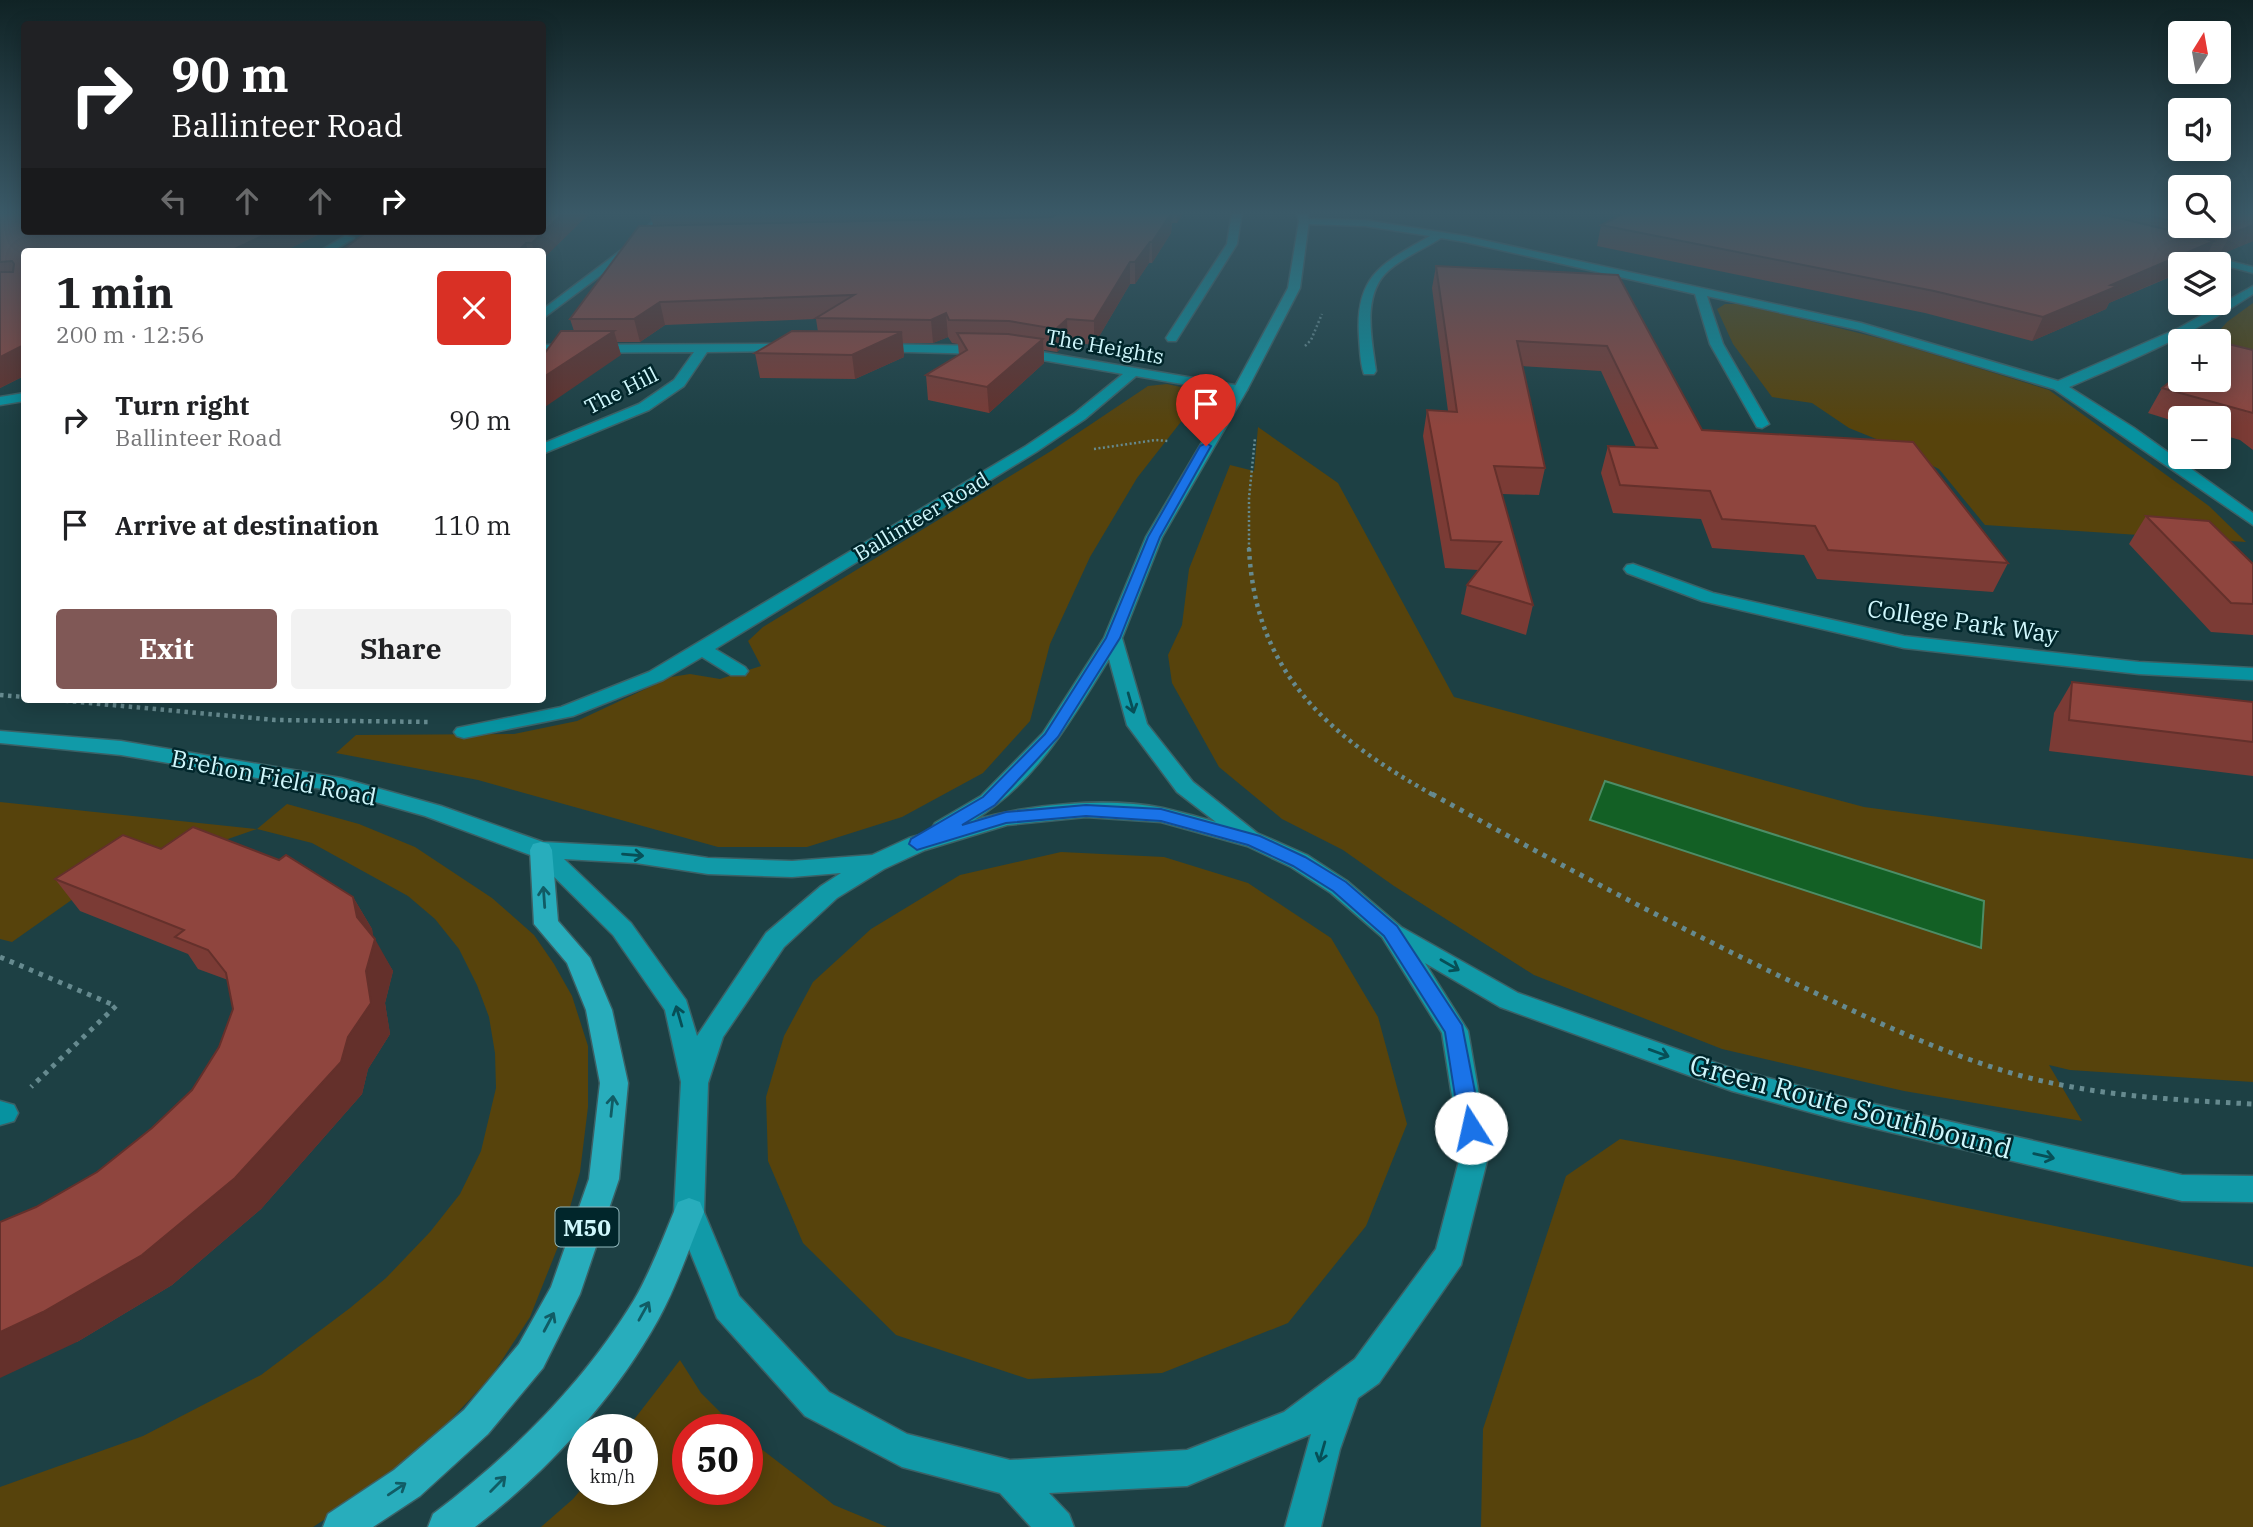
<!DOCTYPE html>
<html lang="en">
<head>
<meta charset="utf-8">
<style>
  :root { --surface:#fff; --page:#f2f2f2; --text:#202124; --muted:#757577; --accent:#805856 }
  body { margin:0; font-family:"IBM Plex Serif",serif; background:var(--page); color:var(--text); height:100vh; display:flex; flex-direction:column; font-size:26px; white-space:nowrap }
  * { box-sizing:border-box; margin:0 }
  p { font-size:23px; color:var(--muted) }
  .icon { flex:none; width:38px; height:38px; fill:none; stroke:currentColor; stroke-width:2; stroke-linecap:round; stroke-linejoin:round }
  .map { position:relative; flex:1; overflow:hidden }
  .drawer { position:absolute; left:21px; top:248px; width:525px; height:455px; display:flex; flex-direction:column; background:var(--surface); border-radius:7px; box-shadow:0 4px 18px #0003 }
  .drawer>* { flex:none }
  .banner { position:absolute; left:21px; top:21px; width:525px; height:214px; border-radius:7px; box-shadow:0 4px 18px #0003; background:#202124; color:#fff; overflow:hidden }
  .needle { width:46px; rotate:11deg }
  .controls { position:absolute; left:2168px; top:21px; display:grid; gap:14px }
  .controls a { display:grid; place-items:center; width:63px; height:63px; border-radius:7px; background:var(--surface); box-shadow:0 4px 18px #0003; font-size:35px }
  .speed { position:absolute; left:567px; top:1414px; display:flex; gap:14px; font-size:35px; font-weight:700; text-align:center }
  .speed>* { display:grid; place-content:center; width:91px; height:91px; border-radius:50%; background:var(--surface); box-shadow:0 4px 18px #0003; line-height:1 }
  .speed small { font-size:18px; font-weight:400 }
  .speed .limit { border:10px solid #d22; background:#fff; color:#111 }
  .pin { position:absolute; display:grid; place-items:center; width:60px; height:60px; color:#fff; margin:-72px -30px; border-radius:50% 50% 50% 0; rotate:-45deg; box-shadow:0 0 7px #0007 }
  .pin .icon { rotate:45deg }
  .me { position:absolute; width:77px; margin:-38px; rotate:350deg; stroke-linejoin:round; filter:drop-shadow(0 0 5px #0008) }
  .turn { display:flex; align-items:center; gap:24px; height:147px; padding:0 35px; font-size:32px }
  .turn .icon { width:91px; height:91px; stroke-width:2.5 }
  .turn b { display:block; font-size:49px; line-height:60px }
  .lanes { display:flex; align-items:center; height:66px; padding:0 35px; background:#0003; justify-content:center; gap:35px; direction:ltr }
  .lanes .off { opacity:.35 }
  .round { display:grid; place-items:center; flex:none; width:74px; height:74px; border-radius:7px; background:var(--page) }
  .summary { display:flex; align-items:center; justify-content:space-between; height:119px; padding:0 35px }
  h1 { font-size:42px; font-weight:700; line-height:52px }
  .cta { display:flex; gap:14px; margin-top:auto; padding:14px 35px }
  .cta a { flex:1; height:80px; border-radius:7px; background:var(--accent); color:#fff; font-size:28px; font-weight:700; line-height:80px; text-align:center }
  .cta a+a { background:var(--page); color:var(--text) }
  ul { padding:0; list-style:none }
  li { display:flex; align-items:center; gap:21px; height:105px; padding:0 35px }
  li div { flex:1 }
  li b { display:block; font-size:26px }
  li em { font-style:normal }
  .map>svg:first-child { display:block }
  .green { fill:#57430c }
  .water { fill:#136025; stroke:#4c8d66; stroke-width:2 }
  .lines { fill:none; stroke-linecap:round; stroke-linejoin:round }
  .street-casing { stroke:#3b6166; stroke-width:3 }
  .secondary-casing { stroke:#3b6166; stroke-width:3 }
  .highway-casing { stroke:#3b6166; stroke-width:3 }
  .path-far2 { stroke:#668a8f; stroke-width:2.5; stroke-dasharray:2 2.5; stroke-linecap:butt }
  .path-far1 { stroke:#668a8f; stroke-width:4.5; stroke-dasharray:3.5 4.5; stroke-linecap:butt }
  .path { stroke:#668a8f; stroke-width:5; stroke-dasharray:4.5 6; stroke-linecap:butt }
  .street { fill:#0792a0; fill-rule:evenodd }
  .secondary { fill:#119aa8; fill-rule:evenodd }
  .highway { fill:#28adbc; fill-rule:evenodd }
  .wall { fill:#7b3b35 }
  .shaded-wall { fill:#64302b }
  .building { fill:#8f453e; stroke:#64302b; stroke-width:2 }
  .oneway { stroke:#074f57 }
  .oneway2 { stroke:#115c65 }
  .route { fill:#1a73e8; stroke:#114b97; stroke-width:2 }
  .labels { text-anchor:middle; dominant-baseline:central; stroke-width:5; stroke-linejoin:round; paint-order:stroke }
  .far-street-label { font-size:21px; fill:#d0f7fc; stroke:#01262b }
  .shield { fill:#01262b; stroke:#92b8bd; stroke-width:2 }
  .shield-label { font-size:23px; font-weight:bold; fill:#d0f7fc }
  .street-label { font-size:24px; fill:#d0f7fc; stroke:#01262b }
  .near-street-label { font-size:28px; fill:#d0f7fc; stroke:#01262b }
</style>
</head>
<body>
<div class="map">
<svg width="2253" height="1527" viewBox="0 0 2253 1527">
  <rect width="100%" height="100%" fill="#1d4044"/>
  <g class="green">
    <path d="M2253,303V364L2219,351V341H2210L2227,322Z"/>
    <path d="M1725,304H1741L1887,340L2049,390L2209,506L2246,542L1985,525L1939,469L1891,445L1849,428L1812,403L1772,397L1733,344L1717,309Z"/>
    <path d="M1167,384L1194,390L1198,400L1137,478L1090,557L1050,644L1030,721L983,773L902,817L807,847H718L478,780L336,753L356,735L514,734L577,721L671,677L690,674L720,679L761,666L748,641L763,627L1051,451L1148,386Z"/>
    <path d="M1258,427L1338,483L1454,697L1864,807L2253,859V1082L2070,1070L2049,1065L2082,1121L1904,1091L1722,1049L1534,975L1394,886L1343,850L1282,819L1219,767L1172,683L1168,655L1182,625L1189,569L1230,465L1254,471Z"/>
    <path d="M0,802L257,829L287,804L359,824L415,847L492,898L534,935L554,964L572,996L588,1046V1107L580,1172L561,1239L530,1317L491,1377L440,1431L373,1488L313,1527H0V1487L143,1436L261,1375L350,1308L386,1278L430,1232L460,1194L481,1151L496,1088L495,1053L489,1017L477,985L459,949L435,919L408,896L312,843L257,829L90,887L12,942L0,939Z"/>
    <path d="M1061,852L1164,857L1248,883L1331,938L1378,1017L1407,1124L1366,1226L1288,1323L1162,1373L1028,1379L896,1335L803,1243L768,1161L766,1097L784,1036L813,982L871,929L960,875Z"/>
    <path d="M1620,1139L1735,1160L2253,1267V1527H1481L1483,1429L1566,1176Z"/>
    <path d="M680,1360L701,1393L738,1430H688V1489H747V1438L834,1505L887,1527H541L573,1499L583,1487V1489H642V1430H626Z"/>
  </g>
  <path class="water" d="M1605,781L1984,901L1981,948L1590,820Z"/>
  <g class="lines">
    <defs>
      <g id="street">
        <path d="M661,212H672L644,243L542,319V310L636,239Z"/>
        <path d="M1232,212H1242L1237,244L1176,341H1168L1166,338L1227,244Z"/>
        <path d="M1300,219L1365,220L1465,236L1861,323L2058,381L2179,328L2253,286V294C2195,333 2133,360 2069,387L2134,428L2253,513V525L2054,389L1859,330L1707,296L1723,344L1769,424L1762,428L1757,427L1710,344L1695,294L1465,242L1441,238C1424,249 1404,257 1389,270C1361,294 1372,340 1376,371L1374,374H1364C1360,363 1360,348 1359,336C1355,275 1383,263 1430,236L1365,226L1304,224L1299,221Z"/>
        <path d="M345,236L354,238L331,252H318Z"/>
        <path d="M2177,247L2253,267V273L2173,252V248Z"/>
        <path d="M793,344L799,348L797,351L707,352L684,386L649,410L542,454V444L639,404L674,380L694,352L542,353V345Z"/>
        <path d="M874,344L986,346L992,350L986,354L870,351L868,348Z"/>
        <path d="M1018,348L1240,386L1247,390L1240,394L1136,376L1085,419L1036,452L715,649L745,667L748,671L745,675H731L702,657L663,680L573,716L464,738L457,736L454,732L457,728L561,707L649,672L1026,446L1075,413L1123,374L1013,355L1012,352Z"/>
        <path d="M24,393V401L0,405V397Z"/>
        <path d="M1633,564L1713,593L1904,636L2139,662L2253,668V680L2139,674L1904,648L1702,601L1627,573L1624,569L1627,565Z"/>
        <path d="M0,1101L14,1105L18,1113L14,1121L0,1125Z"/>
      </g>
      <path id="secondary" d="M1297,212H1307L1309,221L1300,288L1247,390L1162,537L1122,638L1147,724L1193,782L1257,833L1307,855L1347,881L1401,927L1518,993L1733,1069L1839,1096L2182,1175L2253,1176V1202L2182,1201L1839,1120L1732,1091L1500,1007L1425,963L1468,1031L1489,1153L1461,1265L1379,1383L1358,1398L1340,1449L1321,1527H1285L1311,1434L1187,1486L1049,1493L1069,1514L1074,1527H1031L1000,1493L902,1467L805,1416L717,1318L674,1212L681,1082L665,1010L613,935L533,856L425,816L340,792L121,755L0,743V731L121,741L341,778L441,806L543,842L636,847L708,858L792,861L872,855L909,838L934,831L932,828L935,823L981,796L1043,733L1104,638L1146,537L1233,390L1288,288L1299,221ZM1109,659L1127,725L1177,792L1216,822C1198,817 1181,812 1163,808C1107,797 1029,804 974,820C1036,783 1072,719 1109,659ZM1086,817L1161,822L1247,846L1291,867L1331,893L1382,937L1442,1033L1461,1153L1436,1249L1355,1359L1284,1412L1187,1450L1010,1460L907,1434L829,1392L739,1296L704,1212L708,1083L723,1037L784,947L837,898L884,869L925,850L1007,825ZM564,859L636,863L708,874L792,877L841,873L821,886L766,933L697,1036L686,1000L631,923Z"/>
      <g id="highway">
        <path d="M541,842L549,844L552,850L558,921L590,958L612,1010L628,1083L619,1179L580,1294L543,1368L488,1434L420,1496L373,1527H323L328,1514L394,1470L464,1410L519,1344L551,1287L589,1179L600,1083L586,1010L567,963L534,924L530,850L533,844Z"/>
        <path d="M689,1198L700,1202L704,1212C689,1248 677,1286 658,1320C614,1399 547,1472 475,1527H428L433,1514C511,1455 583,1384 634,1300C652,1269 664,1235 678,1202Z"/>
      </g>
    </defs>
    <use href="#street" class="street-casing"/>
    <use href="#secondary" class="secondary-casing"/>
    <use href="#highway" class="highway-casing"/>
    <g class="path-far2">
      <path d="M1305,346L1311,340L1322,314"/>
      <path d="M1094,449L1156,440L1168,441"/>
      <path d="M1249,549V498L1255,438"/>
    </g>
    <g class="path-far1">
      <path d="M1249,548C1255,675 1331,738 1435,796"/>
      <path d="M0,695L24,697"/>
      <path d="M57,700L275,720L430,722"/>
    </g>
    <g class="path">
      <path d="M1432,794C1549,859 1667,922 1788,980C1864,1016 1941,1054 2022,1076C2098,1096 2176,1100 2253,1104"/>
      <path d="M0,957L116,1006L31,1087"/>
    </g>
    <use href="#street" class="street"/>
    <use href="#secondary" class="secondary"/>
    <use href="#highway" class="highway"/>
  </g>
  <g class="wall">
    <path d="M0,212L24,231H326L282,252H24V376L0,388Z"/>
    <path d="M652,212H1184L1177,223H1172L1171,233L1152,263H1149L1135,284H1130L1094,345L1068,342L1057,352L1044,350V363L989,413L928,400L926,375L959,355L958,344L952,343L948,337L933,343H903L904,357L855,379L760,378L755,353L818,332L816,319L665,325L640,342H617L621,355L574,331L570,319L653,225L650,215Z"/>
    <path d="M1627,212H2180V226H2219L2253,212V241L2219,255L2208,253L2203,263L2109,303L2106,309L2032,341L1925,313L1597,246L1601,225Z"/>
    <path d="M542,231V252H340Z"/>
    <path d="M1436,266L1618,275L1702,430L2008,563L1993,592L1817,579L1804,555L1712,548L1701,519L1613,513L1601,473L1608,446L1636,447L1601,371L1522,366L1545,468L1539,495L1502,494L1533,605L1526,635L1461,614L1467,585L1478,570L1445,568L1423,436L1427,410L1448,411L1432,288Z"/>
    <path d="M2253,350V450L2240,440L2219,434V418H2180V423L2148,413L2162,388Z"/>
    <path d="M2146,516L2253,564V635L2211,632L2129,544Z"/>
    <path d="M2072,682L2253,702V776L2049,751L2054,713Z"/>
    <path d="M161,849L353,897L372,929L373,938L393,971L385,1003L390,1034L368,1069L362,1094L261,1209L172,1285L77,1342L36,1207L97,1172L152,1128L192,1090L219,1047L233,1009L228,980L198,969L188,954L80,911L55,879Z"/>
  </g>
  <g class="shaded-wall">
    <path d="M564,212H591L542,260V252H534L532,243Z"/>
    <path d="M1172,212L1171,233L1152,263V242Z"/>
    <path d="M1177,212H1184L1177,223Z"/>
    <path d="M2253,225V241L2219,255L2231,234Z"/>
    <path d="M273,231H326L282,252H228Z"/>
    <path d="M2214,241L2203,263L2199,264H2180V272L2109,303L2106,309L2032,341L2043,317L2111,285Z"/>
    <path d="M1150,242L1149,263L1135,284V262Z"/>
    <path d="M526,243L528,252H517Z"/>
    <path d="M1130,262V284L1094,345V321Z"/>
    <path d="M660,302L665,325L640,342L634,319Z"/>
    <path d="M946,313L948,337L933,343L931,320Z"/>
    <path d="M1067,319L1068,342L1057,352L1056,329Z"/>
    <path d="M614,331L621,355L542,409V378Z"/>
    <path d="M902,332L904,357L855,379L852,355Z"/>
    <path d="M1043,339L1044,363L989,413L987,387Z"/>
    <path d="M24,345V376L0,388V357Z"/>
    <path d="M353,897L372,929L374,942L375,939L393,971L385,1003L390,1034L368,1069L362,1094L261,1209L172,1285L77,1342L0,1378V1332L357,917Z"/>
  </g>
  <g class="building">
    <path d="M0,212H24V231H273L228,252H24V345L0,357V272H13L14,264L12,261L0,262Z"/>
    <path d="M542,212H564L532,243H526L517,252H340L368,231H542Z"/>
    <path d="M652,212H767L650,215Z"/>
    <path d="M1060,212H1172L1152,242H1150L1135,262H1130L1094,321L1067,319L1056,329L1009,321L949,320L946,313L931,320L816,318L854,295L660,302L634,319H570L639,226L1052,217Z"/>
    <path d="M1627,212H2090L2123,219L2214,241L2111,285L2118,286L2043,317L1934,291L1601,225Z"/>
    <path d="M2134,212H2180V223Z"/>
    <path d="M2219,212H2253V225L2231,234L2193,226H2219Z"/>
    <path d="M1436,266L1618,275L1702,430L1913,442L2008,563L1828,550L1815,526L1722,519L1710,491L1620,485L1608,446L1657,448L1607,346L1517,341L1545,468L1494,466L1533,605L1467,585L1501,542L1451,540L1427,410L1457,412Z"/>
    <path d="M561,331H614L542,378V357Z"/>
    <path d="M792,331L902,332L852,355L755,353Z"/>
    <path d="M957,333L1008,334L1043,339L987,387L926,375L967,350Z"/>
    <path d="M2224,343L2253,350V413L2162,388L2180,374V380H2219V347Z"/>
    <path d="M2146,516L2209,521L2253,564V604L2231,603Z"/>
    <path d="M2072,682L2253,702V742L2069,720Z"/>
    <path d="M193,827L279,860L286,855L353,897L357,917L375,939L366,971L371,1003L348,1037L341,1062L235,1178L142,1255L43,1312L0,1332V1222L36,1207L97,1172L152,1128L192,1090L219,1047L233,1009L226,973L208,950L175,937L184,930L55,879L123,835L161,849Z"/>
  </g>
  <defs><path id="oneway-shaft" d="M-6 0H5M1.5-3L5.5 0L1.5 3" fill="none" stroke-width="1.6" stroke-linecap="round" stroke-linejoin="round" transform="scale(1.75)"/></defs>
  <g class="oneway">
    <use href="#oneway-shaft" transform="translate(1131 703) rotate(74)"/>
    <use href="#oneway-shaft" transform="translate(633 855) rotate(5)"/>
    <use href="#oneway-shaft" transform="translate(1450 965) rotate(30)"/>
    <use href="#oneway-shaft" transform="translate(679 1016) rotate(-106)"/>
    <use href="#oneway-shaft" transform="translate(1659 1053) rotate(20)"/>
    <use href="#oneway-shaft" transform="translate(2044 1156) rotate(13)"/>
    <use href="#oneway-shaft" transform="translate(1322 1452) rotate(106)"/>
  </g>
  <g class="oneway2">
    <use href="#oneway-shaft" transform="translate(544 897) rotate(-94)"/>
    <use href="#oneway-shaft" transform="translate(612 1106) rotate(-84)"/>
    <use href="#oneway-shaft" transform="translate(644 1311) rotate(-61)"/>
    <use href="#oneway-shaft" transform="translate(549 1322) rotate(-62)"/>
    <use href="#oneway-shaft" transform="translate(498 1484) rotate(-45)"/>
    <use href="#oneway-shaft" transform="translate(397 1489) rotate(-34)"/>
  </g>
  <linearGradient id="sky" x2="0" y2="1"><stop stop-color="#102325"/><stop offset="0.5" stop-color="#3a5967"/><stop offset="1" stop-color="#3a5967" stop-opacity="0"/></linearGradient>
  <rect width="2253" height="426" fill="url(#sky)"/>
  <path class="route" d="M1206,443L1211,446L1160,537L1120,638L1058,737L995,805L962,825L1006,812L1086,805L1161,809L1260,836L1305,857L1346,882L1397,926L1462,1025L1482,1128L1478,1135L1471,1138L1463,1135L1460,1128L1445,1032L1384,936L1333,891L1293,866L1248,845L1161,821L1086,816L1006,823L917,850L909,844L911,839L983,797L1045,734L1106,638L1148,537L1200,446Z"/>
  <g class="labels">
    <g class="far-street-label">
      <text transform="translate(1105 346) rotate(10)">The Heights</text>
      <text transform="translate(621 390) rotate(-27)">The Hill</text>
      <text transform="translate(921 516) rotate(-31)">Ballinteer Road</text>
    </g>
    <rect class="shield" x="555.5" y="1207.5" width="63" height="39" rx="5"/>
    <g class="shield-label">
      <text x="587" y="1227">M50</text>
    </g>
    <g class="street-label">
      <text transform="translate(1963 621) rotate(8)">College Park Way</text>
      <text transform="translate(274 777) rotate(11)">Brehon Field Road</text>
    </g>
    <g class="near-street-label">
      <text transform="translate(1851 1106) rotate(15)">Green Route Southbound</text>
    </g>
  </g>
</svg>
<div class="controls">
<a><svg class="needle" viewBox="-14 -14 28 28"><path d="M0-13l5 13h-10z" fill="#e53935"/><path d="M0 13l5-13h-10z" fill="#757577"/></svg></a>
<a><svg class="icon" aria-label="sound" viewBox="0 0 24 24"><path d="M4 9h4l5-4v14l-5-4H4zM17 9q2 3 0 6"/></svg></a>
<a><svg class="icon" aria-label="search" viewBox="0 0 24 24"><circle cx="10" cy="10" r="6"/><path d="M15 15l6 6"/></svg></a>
<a><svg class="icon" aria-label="layers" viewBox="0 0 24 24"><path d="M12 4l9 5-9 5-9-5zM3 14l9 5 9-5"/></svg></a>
<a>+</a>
<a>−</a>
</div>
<div class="speed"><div>40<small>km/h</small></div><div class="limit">50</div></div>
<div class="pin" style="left:1206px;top:446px;background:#d93025"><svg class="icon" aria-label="arrive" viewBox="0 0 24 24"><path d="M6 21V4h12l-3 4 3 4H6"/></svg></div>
<svg class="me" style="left:1471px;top:1128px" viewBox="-20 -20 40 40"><circle r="19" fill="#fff"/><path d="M0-13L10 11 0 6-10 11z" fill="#1a73e8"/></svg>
<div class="banner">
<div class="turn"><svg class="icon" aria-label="right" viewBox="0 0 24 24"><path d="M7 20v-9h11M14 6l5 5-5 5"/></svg><div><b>90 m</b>Ballinteer Road</div></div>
<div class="lanes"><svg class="icon off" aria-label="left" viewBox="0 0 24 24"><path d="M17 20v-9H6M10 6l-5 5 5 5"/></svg><svg class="icon off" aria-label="ahead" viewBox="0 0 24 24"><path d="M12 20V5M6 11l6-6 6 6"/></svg><svg class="icon off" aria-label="ahead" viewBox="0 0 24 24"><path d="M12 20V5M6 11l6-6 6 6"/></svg><svg class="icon" aria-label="right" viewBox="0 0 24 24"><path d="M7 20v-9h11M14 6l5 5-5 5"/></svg></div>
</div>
<section class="drawer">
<div class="summary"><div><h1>1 min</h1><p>200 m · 12:56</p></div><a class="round" style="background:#d93025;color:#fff"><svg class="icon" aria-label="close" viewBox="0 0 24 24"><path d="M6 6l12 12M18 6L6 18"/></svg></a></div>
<ul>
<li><svg class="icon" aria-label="right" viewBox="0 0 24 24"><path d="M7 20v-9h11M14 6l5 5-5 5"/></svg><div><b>Turn right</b><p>Ballinteer Road</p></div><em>90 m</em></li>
<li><svg class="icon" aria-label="arrive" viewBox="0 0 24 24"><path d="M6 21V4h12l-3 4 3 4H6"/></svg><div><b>Arrive at destination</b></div><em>110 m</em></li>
</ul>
<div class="cta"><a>Exit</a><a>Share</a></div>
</section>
</div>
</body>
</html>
